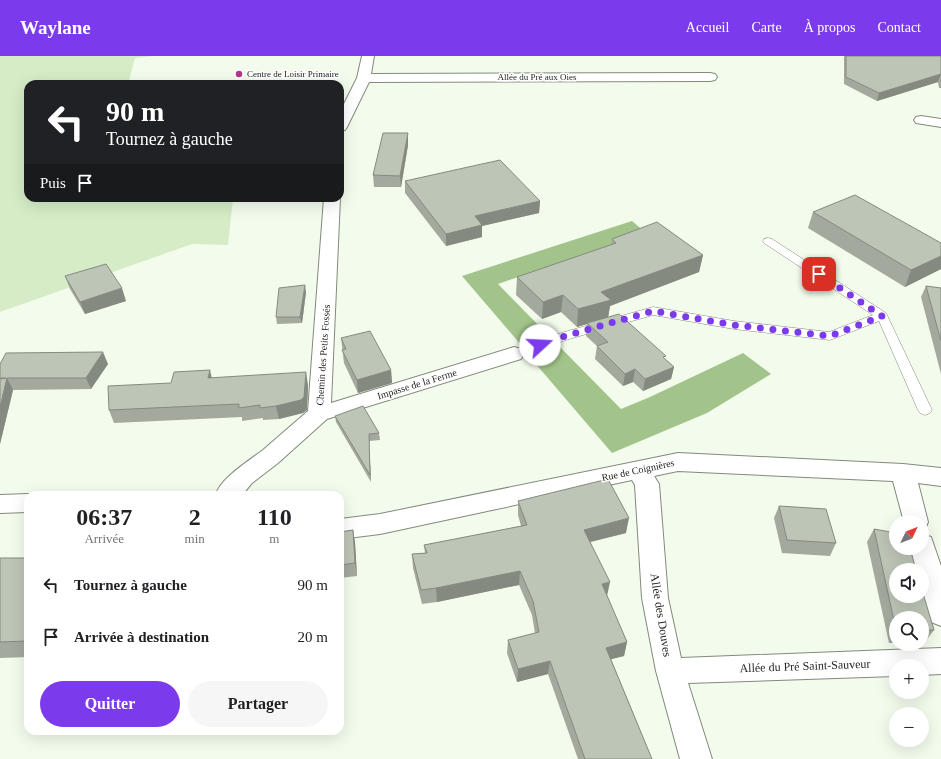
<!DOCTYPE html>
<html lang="fr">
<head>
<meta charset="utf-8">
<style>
  :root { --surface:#fff; --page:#f6f6f6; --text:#202124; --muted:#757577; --accent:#7c3aed }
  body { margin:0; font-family:"Times New Roman",serif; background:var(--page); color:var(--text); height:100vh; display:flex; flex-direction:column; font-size:15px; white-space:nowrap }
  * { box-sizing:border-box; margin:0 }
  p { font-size:13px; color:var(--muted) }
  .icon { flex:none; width:22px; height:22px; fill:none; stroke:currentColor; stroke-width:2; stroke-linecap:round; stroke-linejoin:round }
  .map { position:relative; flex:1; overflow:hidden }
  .drawer { position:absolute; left:24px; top:435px; width:320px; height:244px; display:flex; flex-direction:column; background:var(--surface); border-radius:12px; box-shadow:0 4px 16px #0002 }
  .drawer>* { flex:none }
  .banner { position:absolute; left:24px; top:24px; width:320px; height:122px; border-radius:12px; box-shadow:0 4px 16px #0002; background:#202124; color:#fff; overflow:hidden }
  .needle { width:26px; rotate:47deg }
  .fabs { position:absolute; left:889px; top:459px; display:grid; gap:8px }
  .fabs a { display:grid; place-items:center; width:40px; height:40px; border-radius:50%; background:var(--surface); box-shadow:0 4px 16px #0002; font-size:20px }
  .pin { position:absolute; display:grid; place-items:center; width:34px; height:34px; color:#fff; margin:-17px; border-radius:8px; box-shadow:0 2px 6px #0006 }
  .me { position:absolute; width:44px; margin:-22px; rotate:70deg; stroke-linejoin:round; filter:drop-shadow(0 0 3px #0008) }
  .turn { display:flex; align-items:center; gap:14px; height:84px; padding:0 16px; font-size:18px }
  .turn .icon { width:52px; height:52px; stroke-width:2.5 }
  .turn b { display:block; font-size:28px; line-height:34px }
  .then { display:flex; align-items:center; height:38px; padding:0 16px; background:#0003; gap:8px; font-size:15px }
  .eta { display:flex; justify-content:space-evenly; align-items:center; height:68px; text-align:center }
  .eta b { font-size:24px; font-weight:600; line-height:28px }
  .cta { display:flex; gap:8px; margin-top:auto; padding:8px 16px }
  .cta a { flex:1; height:46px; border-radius:24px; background:var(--accent); color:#fff; font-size:16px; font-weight:600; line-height:46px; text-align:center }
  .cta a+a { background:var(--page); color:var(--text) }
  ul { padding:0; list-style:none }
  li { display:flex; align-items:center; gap:12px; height:52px; padding:0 16px }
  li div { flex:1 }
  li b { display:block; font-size:15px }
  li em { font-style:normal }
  header { display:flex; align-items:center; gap:24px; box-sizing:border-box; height:56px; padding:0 20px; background:var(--accent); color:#fff }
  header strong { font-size:19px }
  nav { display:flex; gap:22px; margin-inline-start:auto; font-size:14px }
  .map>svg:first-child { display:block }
  .green { fill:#d5ecc6 }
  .water { fill:#a2c48a }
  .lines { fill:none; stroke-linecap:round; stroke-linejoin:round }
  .lane-casing { stroke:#828a7c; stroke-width:1 }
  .street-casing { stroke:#828a7c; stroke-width:2 }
  .lane { fill:#fff; fill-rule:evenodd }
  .street { fill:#fff; fill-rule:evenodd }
  .wall { fill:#a3a99d }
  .shaded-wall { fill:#848a80 }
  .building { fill:#bdc5b7; stroke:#848a80 }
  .route { stroke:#7c3aed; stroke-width:7; stroke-dasharray:0 12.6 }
  .poi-dot { fill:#b13689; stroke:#fff; stroke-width:1.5 }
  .labels { text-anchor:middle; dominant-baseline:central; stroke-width:3; stroke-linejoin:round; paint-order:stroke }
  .far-poi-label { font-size:9px; fill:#242721; stroke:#fff; text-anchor:start }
  .far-street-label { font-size:9px; fill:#242721; stroke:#fff }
  .street-label { font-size:10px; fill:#242721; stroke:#fff }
  .near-street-label { font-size:12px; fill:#242721; stroke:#fff }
</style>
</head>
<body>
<header>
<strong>Waylane</strong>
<nav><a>Accueil</a><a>Carte</a><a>À propos</a><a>Contact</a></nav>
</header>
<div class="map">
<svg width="941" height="703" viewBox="0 0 941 703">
  <rect width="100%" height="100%" fill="#f2fbec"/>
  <path class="green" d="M0,0H153L135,2L128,28H28V142H233L228,189L192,188L0,256Z"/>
  <g class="water">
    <path d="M632,165L646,177L498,228L549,280L522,290L462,220Z"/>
    <path d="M558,289L621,353L650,341L743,297L771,318L707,357L612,397L529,300Z"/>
  </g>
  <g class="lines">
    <defs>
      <path id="lane" d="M768,182L772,183L886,257L932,354L930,357L925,359L920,357L918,354L879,265L830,284L734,273L653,259L569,283L518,301H510L508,298L510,295L561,277L653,251L734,265L829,276L873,259L764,187L763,185L764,183Z"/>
      <g id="street">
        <path d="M362,0H374L371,18L710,17L715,18L717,21L715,24L710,25L369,26L347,71L345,74L340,75V56L357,22Z"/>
        <path d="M921,60L941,63V71L916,67L914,64L916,61Z"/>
        <path d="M324,142H340L331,347L514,291L521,293L524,298L521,303L327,363L278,407L252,427L242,439H216C219,423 250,404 263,394C278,381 293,368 308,355Z"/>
        <path d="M678,397L903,408L941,412V430L918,427L928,466L925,473L922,474V466H904L893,425L678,415L654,420L659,428L668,542L681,602L941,592V618L922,619V610H896V620L688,627L712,703H680L656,615L642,542L635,429L632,424L380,478L340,483V463L380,458Z"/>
        <path d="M28,438L33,439H28V456L0,457V439Z"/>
        <path d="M922,478L931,481L941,510V570L931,566C923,549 922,533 922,514H916L910,492H922Z"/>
      </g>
    </defs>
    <use href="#lane" class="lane-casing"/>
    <use href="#street" class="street-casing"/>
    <use href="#lane" class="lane"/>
    <use href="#street" class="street"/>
  </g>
  <g class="wall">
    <path d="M844,0H941V32H939L938,26L877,45L844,28Z"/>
    <path d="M408,77V89L401,131H374L373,119Z"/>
    <path d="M405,125L540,145L539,157L482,170V181L446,190L405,137Z"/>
    <path d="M813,156L941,187V213L905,231L808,172Z"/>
    <path d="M612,183L703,199L699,216L610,250L608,261L666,304L674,311L671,323L643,335L633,326L623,330L595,303L597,290L586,280L587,268L577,271L561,256L542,263L516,239L517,221L611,189Z"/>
    <path d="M65,220L126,245L85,258L70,233Z"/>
    <path d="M926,230L941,232V318L921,241Z"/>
    <path d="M306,236L302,267L277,268L276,261Z"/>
    <path d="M341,282L391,314L392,327L358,337L344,307Z"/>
    <path d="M0,308H108L91,333L13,334L0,388Z"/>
    <path d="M212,322L308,329L307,354L303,357L279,363L263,364V362L242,365V361L114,367L109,354L171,327Z"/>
    <path d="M335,360L379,377L380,384L369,385L371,426L336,366Z"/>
    <path d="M518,445L626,477L590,486L607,540L627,586L624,600L611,603L652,703H578L548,618L517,626L507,597L508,584L535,577L532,559L519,529L437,546L422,548L413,512L412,498L425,497L424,489L521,470L518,459Z"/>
    <path d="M779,450L836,487L830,500L782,497L774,462Z"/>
    <path d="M874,473L934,574L925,586L922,587V562H896V587H889L867,486Z"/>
    <path d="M353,474L355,487L357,520L340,522V476Z"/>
    <path d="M0,502H28V601L0,602Z"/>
  </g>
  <g class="shaded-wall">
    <path d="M941,18L938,26L877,45L879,37Z"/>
    <path d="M408,77V89L401,131L400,120Z"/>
    <path d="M540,145L539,157L482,170V181L446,190V178L475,160Z"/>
    <path d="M703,199L699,216L610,250L608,262L587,267V268L577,271L578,253L601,236Z"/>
    <path d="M941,200V213L905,231L911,214Z"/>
    <path d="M305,229L306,236L302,267L300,261Z"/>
    <path d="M122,232L126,245L85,258L80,246Z"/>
    <path d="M563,239L561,256L542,263L543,246Z"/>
    <path d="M103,296L108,308L91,333L86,322Z"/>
    <path d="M674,311L671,323L643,335L645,323Z"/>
    <path d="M635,313L633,326L623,330L625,318Z"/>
    <path d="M210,314L213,327L208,322Z"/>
    <path d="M391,314L392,327L358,337L357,324Z"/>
    <path d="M306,316L308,329L307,354L303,357L279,363L276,350Z"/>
    <path d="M7,322L13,334L0,388V351Z"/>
    <path d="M369,378V385L371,426L370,419Z"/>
    <path d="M629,462L626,477L582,488L584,474Z"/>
    <path d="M353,474L355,487L357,520L355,507Z"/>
    <path d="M520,515L519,529L437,546L436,532Z"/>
    <path d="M610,526L607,540L602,528Z"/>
    <path d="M627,586L624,600L604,605L606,592Z"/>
    <path d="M550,605L548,618L517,626L518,613Z"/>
  </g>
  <g class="building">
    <path d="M846,0H941V19V18L879,37L846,21Z"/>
    <path d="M383,77H408L400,120L373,119Z"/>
    <path d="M500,104L540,145L475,160L482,169L446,178L405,125Z"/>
    <path d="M855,139L941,187V200L911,214L813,156Z"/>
    <path d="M657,166L703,199L601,236L611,244L578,253L563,239L543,246L517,221L616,187L612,183Z"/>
    <path d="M106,208L122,232L80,246L65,220Z"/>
    <path d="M305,229L300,261H276L279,232Z"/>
    <path d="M926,230L941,232V285Z"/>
    <path d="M619,258L666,300L663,301L674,311L645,323L635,313L625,318L597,290L608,286L587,267Z"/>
    <path d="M370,275L391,314L357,324L342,294L346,293L341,282Z"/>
    <path d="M103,296L86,322H7L0,351V323L6,322H0V308L6,297Z"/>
    <path d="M210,314L208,322L306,316L304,341L301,344L276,350L260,352V349L239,352V348L109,354L108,330L171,327L174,316Z"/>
    <path d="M363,350L379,377L369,378L370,419L335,360Z"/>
    <path d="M608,423L629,462L584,474L610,526L602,528L627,586L606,592L652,703H585L550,605L518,613L508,584L539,576L533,545L520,515L436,532L421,534L412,498L427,497L424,489L527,469L518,445Z"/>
    <path d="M779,450L826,453L836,487L787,484Z"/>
    <path d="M874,473L896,477V492H910L916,514H896V540H922V534L934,574H922V562H896V574Z"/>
    <path d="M353,474L355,507L340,509V476Z"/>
    <path d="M0,502H28V585L0,586Z"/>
  </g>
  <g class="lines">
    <path class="route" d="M540,289L565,280L653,255L734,269L830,280L882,260L819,218"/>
  </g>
  <circle class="poi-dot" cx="239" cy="18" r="4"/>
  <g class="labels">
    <g class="far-poi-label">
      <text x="247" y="18">Centre de Loisir Primaire</text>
    </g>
    <g class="far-street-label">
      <text x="537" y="21">Allée du Pré aux Oies</text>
    </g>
    <g class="street-label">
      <text transform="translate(323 299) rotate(-86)">Chemin des Petits Fossés</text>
      <text transform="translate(417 328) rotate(-17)">Impasse de la Ferme</text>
      <text transform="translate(638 414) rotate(-12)">Rue de Coignières</text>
    </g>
    <g class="near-street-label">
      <text transform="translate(661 559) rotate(81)">Allée des Douves</text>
      <text transform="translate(805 610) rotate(-2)">Allée du Pré Saint-Sauveur</text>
    </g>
  </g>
</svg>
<div class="fabs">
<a><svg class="needle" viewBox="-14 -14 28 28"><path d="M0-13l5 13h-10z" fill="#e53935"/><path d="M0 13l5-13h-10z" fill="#757577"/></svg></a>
<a><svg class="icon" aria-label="sound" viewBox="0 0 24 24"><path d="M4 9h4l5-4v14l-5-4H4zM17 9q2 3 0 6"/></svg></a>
<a><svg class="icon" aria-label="search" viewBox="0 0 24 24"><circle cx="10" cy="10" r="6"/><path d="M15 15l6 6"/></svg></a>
<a>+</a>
<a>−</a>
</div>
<div class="pin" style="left:819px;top:218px;background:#d93025"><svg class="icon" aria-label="arrive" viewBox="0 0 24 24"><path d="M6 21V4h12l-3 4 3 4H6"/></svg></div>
<svg class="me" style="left:540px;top:289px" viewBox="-20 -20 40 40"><circle r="19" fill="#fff"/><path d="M0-13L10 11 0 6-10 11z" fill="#7c3aed"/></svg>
<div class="banner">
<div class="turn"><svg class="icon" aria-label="left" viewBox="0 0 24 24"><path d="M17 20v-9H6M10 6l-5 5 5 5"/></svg><div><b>90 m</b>Tournez à gauche</div></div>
<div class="then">Puis<svg class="icon" aria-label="arrive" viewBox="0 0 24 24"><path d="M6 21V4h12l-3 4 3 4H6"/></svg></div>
</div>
<section class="drawer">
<div class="eta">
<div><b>06:37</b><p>Arrivée</p></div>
<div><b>2</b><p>min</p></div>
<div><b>110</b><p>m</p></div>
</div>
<ul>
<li><svg class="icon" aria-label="left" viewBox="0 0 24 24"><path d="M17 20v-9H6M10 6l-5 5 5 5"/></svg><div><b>Tournez à gauche</b></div><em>90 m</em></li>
<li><svg class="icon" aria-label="arrive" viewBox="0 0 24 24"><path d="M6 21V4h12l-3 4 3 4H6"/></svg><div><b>Arrivée à destination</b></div><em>20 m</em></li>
</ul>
<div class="cta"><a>Quitter</a><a>Partager</a></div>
</section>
</div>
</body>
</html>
